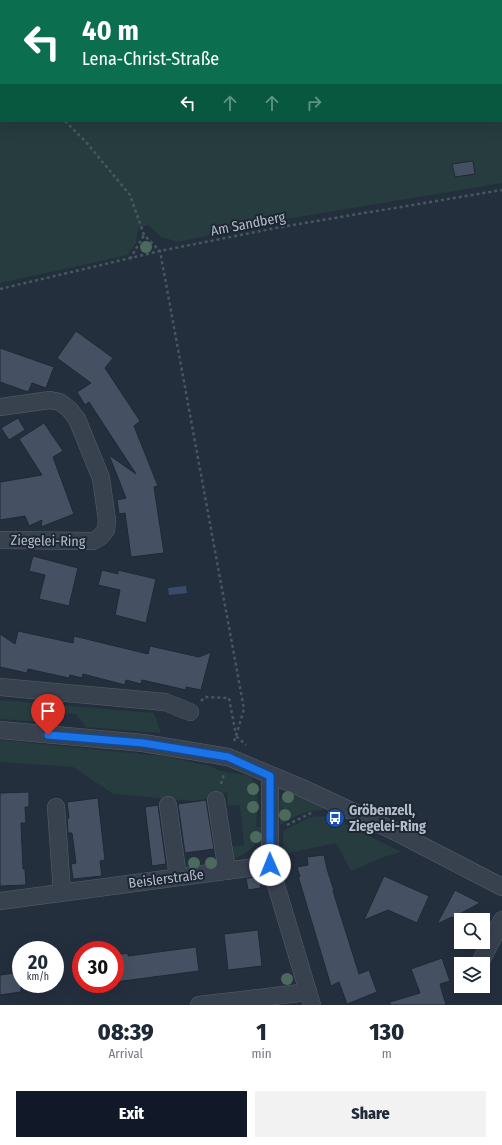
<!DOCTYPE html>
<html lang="en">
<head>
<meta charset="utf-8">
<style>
  :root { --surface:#fff; --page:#f2f2f3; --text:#1f2937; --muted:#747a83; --accent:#111827 }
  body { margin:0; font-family:"Fira Sans Condensed",sans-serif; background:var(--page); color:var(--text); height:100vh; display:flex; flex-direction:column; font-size:15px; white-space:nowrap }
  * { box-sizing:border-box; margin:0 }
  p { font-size:13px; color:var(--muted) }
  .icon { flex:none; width:22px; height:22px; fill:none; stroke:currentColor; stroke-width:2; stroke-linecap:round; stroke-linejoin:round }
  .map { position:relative; height:1005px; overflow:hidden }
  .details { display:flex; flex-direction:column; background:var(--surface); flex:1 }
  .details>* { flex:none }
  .guide { position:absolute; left:0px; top:0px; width:502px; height:122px; box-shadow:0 4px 16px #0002; background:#0b6e4f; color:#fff; overflow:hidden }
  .fabs { position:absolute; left:454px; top:913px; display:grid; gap:8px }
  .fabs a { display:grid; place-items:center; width:36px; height:36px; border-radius:0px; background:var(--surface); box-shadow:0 4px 16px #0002; font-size:20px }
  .speed { position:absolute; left:12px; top:941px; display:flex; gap:8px; font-size:20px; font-weight:700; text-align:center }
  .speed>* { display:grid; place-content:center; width:52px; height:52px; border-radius:50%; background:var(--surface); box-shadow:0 4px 16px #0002; line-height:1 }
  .speed small { font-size:10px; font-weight:400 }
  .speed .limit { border:6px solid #d22; background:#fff; color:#111 }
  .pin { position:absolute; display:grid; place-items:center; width:34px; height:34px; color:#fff; margin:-41px -17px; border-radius:50% 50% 50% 0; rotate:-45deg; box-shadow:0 0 4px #0007 }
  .pin .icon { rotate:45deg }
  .me { position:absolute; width:44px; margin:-22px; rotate:359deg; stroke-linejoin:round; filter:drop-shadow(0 0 3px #0008) }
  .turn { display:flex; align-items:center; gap:14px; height:84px; padding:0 16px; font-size:18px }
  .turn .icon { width:52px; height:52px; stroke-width:2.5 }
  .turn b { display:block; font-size:28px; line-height:34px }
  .lanes { display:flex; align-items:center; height:38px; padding:0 16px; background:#0003; justify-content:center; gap:20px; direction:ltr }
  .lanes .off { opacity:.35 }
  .eta { display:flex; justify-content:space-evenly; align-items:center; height:68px; text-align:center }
  .eta b { font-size:24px; font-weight:800; line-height:28px }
  .primary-button { display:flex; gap:8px; margin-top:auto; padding:8px 16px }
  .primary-button a { flex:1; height:46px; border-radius:0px; background:var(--accent); color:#fff; font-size:16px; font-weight:800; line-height:46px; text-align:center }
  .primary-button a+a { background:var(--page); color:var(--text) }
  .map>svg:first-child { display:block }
  .green { fill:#263c3f; fill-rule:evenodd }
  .water { fill:#394c67 }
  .building { fill:#455162; stroke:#1f2835 }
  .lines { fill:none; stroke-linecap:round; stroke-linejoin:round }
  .minor-casing { stroke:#565f6c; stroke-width:18 }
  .path { stroke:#44595c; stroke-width:2.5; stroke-dasharray:3 3; stroke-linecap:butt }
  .minor { stroke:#38414e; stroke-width:17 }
  .tree { fill:#4b6a5d }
  .route-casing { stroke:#114b97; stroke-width:10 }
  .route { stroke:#1a73e8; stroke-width:7 }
  .labels { text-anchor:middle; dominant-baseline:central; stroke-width:4; stroke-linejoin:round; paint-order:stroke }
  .street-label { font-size:14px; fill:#b4bcc9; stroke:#1d2633 }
  .poi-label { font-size:14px; font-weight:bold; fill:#b4bcc9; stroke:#1d2633; text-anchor:start }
</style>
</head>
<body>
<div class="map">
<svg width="502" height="1005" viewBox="0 0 502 1005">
  <rect width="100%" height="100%" fill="#242f3e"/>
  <g class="green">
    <path d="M0,0H502V183L280,220L178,242L161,237L148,225L138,228L136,243L128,255L0,283ZM1,1H501V121H1Z"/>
    <path d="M0,700L154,713L161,733L86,727L76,714H64L57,723L0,719Z"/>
    <path d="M0,740L162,756L210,766L220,771L245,775L251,777L255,782L256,788L258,797L256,827H261C260,845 248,852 233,860L231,847L244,845L240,805L228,806L227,792L208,799L193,801L113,794L73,767L0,762Z"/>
    <path d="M291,790L325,803L322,810C304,811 295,816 280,825C280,808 275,797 291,790Z"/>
    <path d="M326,816L344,823L401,852L386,856L351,871L336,843L283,854V831L310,817Z"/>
  </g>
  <path class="water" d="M186,586L187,593L169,595L168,588Z"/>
  <g class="building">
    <path d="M473,161L475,174L455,177L452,164Z"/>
    <path d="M76,331L113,358L105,368L140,421L134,426L158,486L154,487L164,553L131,557L125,513L119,514L117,500L126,498L109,455L136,474L89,402L85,405L77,392L91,383L57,358Z"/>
    <path d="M0,348L54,367L46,388L32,383L28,392L0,382Z"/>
    <path d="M18,418L25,430L9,440L1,428Z"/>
    <path d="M44,423L63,451L53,457L74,514L41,527L42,520L29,526L25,516L0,520V482L42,475L19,439Z"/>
    <path d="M33,556L78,568L69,606L39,599L45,575L29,571Z"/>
    <path d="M102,570L118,574V570L156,579L146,623L115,615L120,590L98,585Z"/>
    <path d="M18,631L73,643L74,636L148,654L150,646L199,657L211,652L201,690L186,687V690L142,680L141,684L126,680L125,685L83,674L82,678L70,675L69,678L28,669L27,673L0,667V634L15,644Z"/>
    <path d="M29,792V807H25L26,823H21L23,869H25L26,885L0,886V793Z"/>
    <path d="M98,798L105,860L100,861L102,876L73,879L71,864L76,863L72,833H68L67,818H69L67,802Z"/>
    <path d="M206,800L214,849L185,853L178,804Z"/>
    <path d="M158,805L166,864L152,866L145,807Z"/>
    <path d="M324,855L327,869L334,891H333L359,974L369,970L377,992L347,1004L339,982L331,986L298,876L300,877L297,867L308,865L307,857Z"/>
    <path d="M384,876L429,896L417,923L388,910L364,920Z"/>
    <path d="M259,877L261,888L248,890L246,878Z"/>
    <path d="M455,890L480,903L452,918V917L437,924Z"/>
    <path d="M258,930L262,966L228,970L224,934Z"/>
    <path d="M196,947L199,971L115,982V955L128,953V956Z"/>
    <path d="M442,958L450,981L440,984L446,1005H390V1002L420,993L411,969Z"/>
    <path d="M21,972V992L0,995V975Z"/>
  </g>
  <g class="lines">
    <defs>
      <g id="minor">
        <path d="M0,407L50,400L60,402L69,409L77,419L101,478L107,520L106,530L100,537L93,541L0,540"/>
        <path d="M0,687L165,702L190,712"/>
        <path d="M0,730L143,743L228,757L302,788L392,830L502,887"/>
        <path d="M270,776V865L312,1005"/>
        <path d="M216,800L227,871"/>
        <path d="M168,805L178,877"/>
        <path d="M56,807L62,892"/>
        <path d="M0,901L270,865"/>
        <path d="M480,963L502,920"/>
        <path d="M199,1005L308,992"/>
      </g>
    </defs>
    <use href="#minor" class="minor-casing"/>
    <g class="path">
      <path d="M0,57L1,58"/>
      <path d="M65,121L86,142L130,195L144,235L160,251L244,709L236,736"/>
      <path d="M130,259L144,235"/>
      <path d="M0,289L160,251L281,227L502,190"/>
      <path d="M201,701L205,697L229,698L236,735"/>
      <path d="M234,741L236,736L246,745"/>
      <path d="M221,784L224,774"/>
      <path d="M287,825L313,812"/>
    </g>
    <use href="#minor" class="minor"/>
  </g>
  <g class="tree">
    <circle cx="146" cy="247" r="6"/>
    <circle cx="253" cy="789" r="6"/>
    <circle cx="288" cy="797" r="6"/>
    <circle cx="253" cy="807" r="6"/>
    <circle cx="285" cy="815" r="6"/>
    <circle cx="256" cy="837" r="6"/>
    <circle cx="194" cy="863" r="6"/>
    <circle cx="211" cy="863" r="6"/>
    <circle cx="287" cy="979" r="6"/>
  </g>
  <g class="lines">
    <defs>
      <path id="route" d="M48,735L143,743L228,757L270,776V865"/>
    </defs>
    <use href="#route" class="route-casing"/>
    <use href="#route" class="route"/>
  </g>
  <defs>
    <symbol id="bus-disc" viewBox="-11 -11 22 22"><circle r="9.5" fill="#1a4fb4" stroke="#1d2633"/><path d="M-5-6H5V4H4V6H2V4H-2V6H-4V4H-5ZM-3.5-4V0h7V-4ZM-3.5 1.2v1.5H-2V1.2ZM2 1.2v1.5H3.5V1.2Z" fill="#fff"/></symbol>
  </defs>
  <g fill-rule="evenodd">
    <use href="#bus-disc" x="324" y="807" width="22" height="22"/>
  </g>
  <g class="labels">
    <g class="street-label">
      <text transform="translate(248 224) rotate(-11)">Am Sandberg</text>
      <text transform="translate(48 541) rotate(1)">Ziegelei-Ring</text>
      <text transform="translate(166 879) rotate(-7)">Beislerstraße</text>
    </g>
    <g class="poi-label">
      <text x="349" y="810">Gröbenzell,<tspan x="349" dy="16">Ziegelei-Ring</tspan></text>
    </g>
  </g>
</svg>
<div class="fabs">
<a><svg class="icon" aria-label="search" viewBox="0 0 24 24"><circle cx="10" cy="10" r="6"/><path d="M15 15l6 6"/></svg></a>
<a><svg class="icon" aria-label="layers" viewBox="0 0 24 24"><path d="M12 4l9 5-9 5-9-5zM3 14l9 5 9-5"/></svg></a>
</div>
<div class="speed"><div>20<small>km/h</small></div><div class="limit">30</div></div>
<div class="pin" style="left:48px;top:735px;background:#d93025"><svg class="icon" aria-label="arrive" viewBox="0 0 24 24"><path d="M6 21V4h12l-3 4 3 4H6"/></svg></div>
<svg class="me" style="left:270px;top:865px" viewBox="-20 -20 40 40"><circle r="19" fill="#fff"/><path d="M0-13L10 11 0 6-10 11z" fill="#1a73e8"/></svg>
<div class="guide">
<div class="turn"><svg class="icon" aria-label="left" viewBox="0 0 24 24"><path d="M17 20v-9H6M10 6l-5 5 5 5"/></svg><div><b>40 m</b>Lena-Christ-Straße</div></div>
<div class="lanes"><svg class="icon" aria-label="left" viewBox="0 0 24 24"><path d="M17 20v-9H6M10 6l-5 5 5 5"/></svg><svg class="icon off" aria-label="ahead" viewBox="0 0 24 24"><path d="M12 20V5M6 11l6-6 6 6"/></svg><svg class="icon off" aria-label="ahead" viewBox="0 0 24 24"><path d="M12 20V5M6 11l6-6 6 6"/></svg><svg class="icon off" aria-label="right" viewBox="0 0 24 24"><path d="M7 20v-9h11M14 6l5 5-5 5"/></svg></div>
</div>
</div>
<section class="details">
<div class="eta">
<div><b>08:39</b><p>Arrival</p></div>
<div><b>1</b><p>min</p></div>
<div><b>130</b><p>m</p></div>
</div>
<div class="primary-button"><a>Exit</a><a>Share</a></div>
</section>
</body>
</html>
